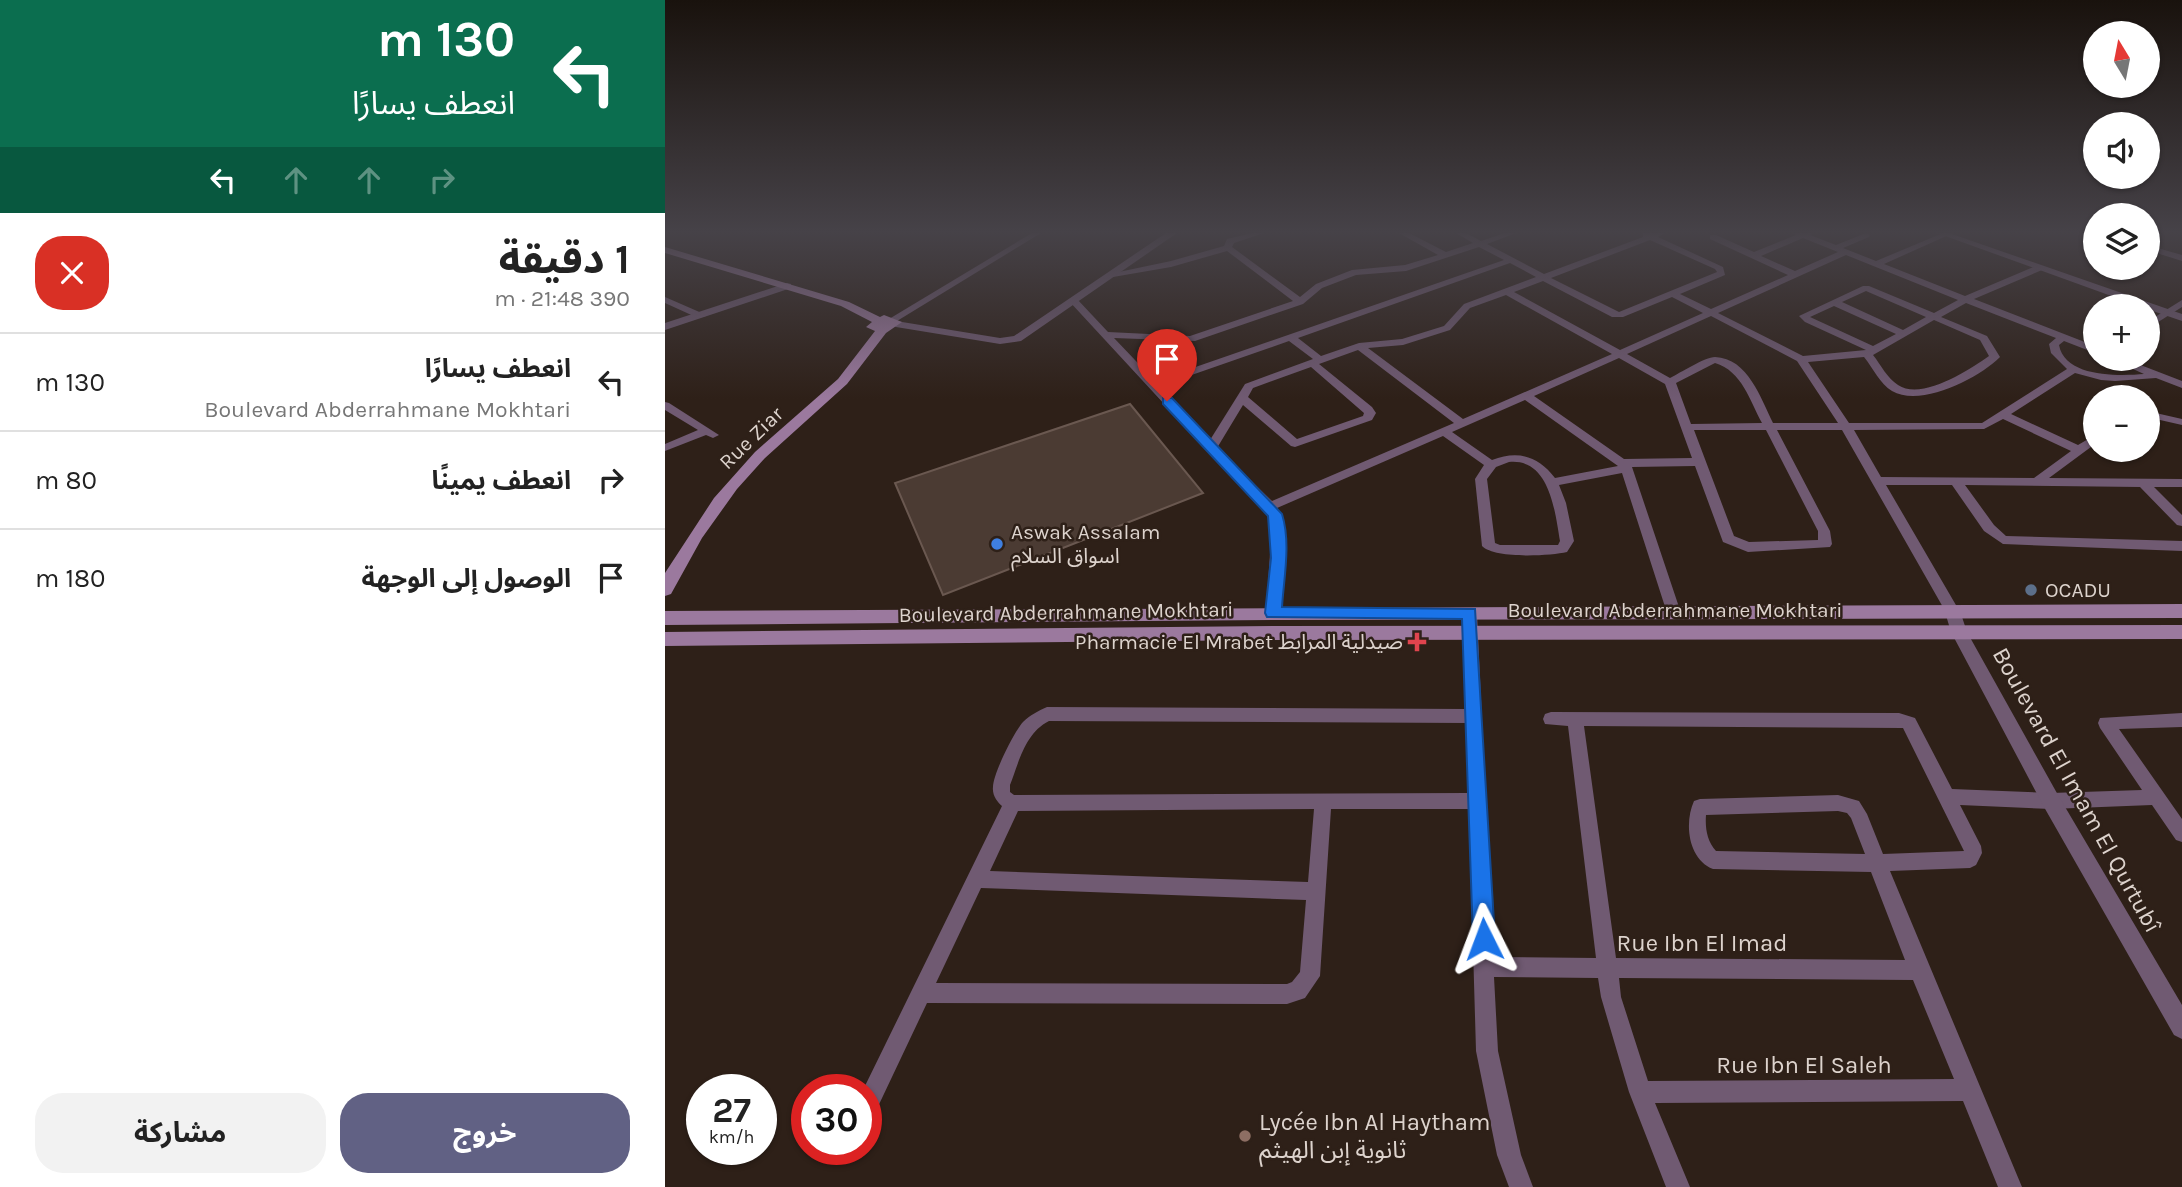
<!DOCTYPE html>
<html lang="ar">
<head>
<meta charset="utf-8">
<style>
  :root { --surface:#fff; --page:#f2f2f2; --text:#222; --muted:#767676; --line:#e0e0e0; --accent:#616184 }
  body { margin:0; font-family:Karla,"Noto Sans Arabic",sans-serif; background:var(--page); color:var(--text); direction:rtl; height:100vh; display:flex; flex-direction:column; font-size:26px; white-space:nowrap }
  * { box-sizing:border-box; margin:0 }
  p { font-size:23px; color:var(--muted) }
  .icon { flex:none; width:38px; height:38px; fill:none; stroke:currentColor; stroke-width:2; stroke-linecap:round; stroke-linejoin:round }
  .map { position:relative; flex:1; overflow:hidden; direction:ltr }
  .sheet { display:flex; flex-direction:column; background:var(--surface); width:665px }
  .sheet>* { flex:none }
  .banner { background:#0b6e4f; color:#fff; overflow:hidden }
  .needle { width:46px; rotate:350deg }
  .fabs { position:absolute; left:1418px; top:21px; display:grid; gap:14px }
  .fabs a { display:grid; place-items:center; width:77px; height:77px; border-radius:50%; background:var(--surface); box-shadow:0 2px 5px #0004; font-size:35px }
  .speed { position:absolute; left:21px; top:1074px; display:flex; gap:14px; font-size:35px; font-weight:700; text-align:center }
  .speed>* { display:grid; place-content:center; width:91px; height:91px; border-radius:50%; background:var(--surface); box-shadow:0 2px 5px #0004; line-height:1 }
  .speed small { font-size:18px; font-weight:400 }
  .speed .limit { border:10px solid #d22; background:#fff; color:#111 }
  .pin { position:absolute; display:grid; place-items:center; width:60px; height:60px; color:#fff; margin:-72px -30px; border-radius:50% 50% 50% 0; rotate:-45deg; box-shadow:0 0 7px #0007 }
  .pin .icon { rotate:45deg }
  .me { position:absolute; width:77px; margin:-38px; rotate:357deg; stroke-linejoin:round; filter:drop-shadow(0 0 5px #0008) }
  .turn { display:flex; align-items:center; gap:24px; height:147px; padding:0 35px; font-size:32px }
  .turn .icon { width:91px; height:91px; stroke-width:2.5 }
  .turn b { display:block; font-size:49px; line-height:60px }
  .lanes { display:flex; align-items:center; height:66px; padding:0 35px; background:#0003; justify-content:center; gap:35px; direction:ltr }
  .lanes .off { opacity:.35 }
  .round { display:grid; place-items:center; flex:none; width:74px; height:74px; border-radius:28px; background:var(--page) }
  .summary { display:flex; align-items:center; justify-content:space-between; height:119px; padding:0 35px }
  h1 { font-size:42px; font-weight:700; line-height:52px }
  .action { display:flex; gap:14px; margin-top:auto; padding:14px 35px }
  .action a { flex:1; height:80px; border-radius:28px; background:var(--accent); color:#fff; font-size:28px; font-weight:700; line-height:80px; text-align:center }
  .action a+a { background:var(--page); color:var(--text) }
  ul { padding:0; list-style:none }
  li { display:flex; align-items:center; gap:21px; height:98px; padding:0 35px; border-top:2px solid var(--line) }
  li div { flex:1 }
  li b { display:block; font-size:26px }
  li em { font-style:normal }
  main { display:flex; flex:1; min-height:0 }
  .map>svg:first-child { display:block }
  .building { fill:#4b3b33; stroke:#6a5850; stroke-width:2 }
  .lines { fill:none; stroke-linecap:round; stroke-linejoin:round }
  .minor { fill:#705a72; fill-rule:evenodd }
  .tertiary { fill:#705a72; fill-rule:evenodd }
  .secondary { fill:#9b799e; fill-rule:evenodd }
  .route { fill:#1a73e8; stroke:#114b97; stroke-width:2 }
  .shop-dot { fill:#3f7fe0; stroke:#2e2018; stroke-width:2.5 }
  .service-dot { fill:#5c6f8a; stroke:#2e2018; stroke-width:2.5 }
  .health-dot { fill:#e0444e; stroke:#2e2018; stroke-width:2.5 }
  .education-dot { fill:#8d6e63; stroke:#2e2018; stroke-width:2.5 }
  .labels { text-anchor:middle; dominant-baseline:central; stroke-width:5; stroke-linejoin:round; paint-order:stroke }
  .street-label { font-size:21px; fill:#ddd3cd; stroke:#2e2018 }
  .poi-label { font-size:21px; fill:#ddd3cd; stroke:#2e2018; text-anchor:start }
  .near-street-label { font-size:24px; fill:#ddd3cd; stroke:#2e2018 }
  .near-poi-label { font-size:24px; fill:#ddd3cd; stroke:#2e2018; text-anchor:start }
</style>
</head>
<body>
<main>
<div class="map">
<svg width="1517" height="1187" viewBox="0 0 1517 1187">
  <rect width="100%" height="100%" fill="#2e2018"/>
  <path class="building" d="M465,404L538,493L278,595L230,483Z"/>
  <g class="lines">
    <g class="minor">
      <path d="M367,233H376L232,321L224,319Z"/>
      <path d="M587,233H599L569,243L567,247L635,297L651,284L687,270L740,265L773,255L734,233H744L781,252L808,243L791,233H801L816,241L840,233H851L822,244L879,274L978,237V233H1000L993,237L1058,267L1060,275L1015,294L1046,309L1123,275L1045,239V235H1051L1089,252L1131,235L1128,233H1148L1145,235L1171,245L1201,233L1205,235L1204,237L1178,248L1211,261L1278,233H1288L1219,264L1300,296L1371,266H1377V270L1309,299L1430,346V353L1399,341L1394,345C1400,378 1455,376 1479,374L1446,359H1460L1517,381V388L1491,378L1450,381L1436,380L1410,373L1346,414L1413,445L1430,435V444L1384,478L1517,479V487H1489L1517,515V526L1512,525L1475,487L1300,485L1329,525L1341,536L1517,541V551L1338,544L1319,531L1287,485H1221L1295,612L1293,616H1283L1177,430H1112L1165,531L1167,544L1165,547L1083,552L1058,542L1030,466L967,467L1016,613L1014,617H1004L1002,613L957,473L894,485L901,503L909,541L902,552C884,556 830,559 817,546L810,479L819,465L778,436L612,508L619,525L615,613L613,617H603L601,613L607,525L600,508L574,485L404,301L412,299L443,332L525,336L628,301L562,251L506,267L448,277L444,274L506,261L559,246L562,239ZM1138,238L1173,252L1130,271L1096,256ZM985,240L1050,269L1052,272L954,312L886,278ZM814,247L839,260L490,381L449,338L530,341L638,304L657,288L691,275L741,271ZM1181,255L1293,300L1269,313L1204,286H1198L1134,316L1140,322L1201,350L1138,356L1053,313ZM845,263L871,277L799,304L779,326L737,339L694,343L656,356L633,338ZM878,281L947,317H958L1007,297L1038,313L955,350L849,292ZM1201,291L1261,317L1238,330L1177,302ZM841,295L947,354L798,419L703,348L738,345L785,330L805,308ZM1301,303L1391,338L1384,344L1386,353L1402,369L1317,423H1184L1143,362L1199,357C1208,368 1215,384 1227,391C1256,408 1314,378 1335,357L1322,336L1276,317ZM1169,306L1231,334L1208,346L1145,317ZM1046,316L1132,361L1173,423H1108C1096,399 1083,358 1050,357C1040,357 1015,373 1005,378L962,354ZM1269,320L1315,340L1324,356C1304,370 1257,401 1233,385C1222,378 1216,365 1208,355ZM624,341L648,359L580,384L545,440L495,386ZM693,350L789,423L607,501L552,448L578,405L626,446L630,447L707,420L711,413L707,407L654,364ZM954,358L1000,384L1027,458L959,459L869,396ZM1050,363C1077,371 1085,401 1097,423L1026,424L1011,383ZM646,367L699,413L698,416L632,439L583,397L588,388ZM860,400L953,466L890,478C873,456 853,450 827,460L787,432ZM1338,419L1406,451L1369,478L1216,477L1189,430L1319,429ZM1029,430H1101L1153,531V540L1084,542L1069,536ZM844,462C885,458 890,512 895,541L893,545H835L830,543L822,479L831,467Z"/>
      <path d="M1482,245L1517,255V261L1482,250Z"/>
      <path d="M0,297L39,314L41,316L33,318L0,303Z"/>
      <path d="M1517,300V307L1482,329V322Z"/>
      <path d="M0,402L4,403L54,435L48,438L41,435L0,451V444L33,430L0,410Z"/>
      <path d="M1482,411L1517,419V425L1482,417Z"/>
      <path d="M805,608L810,609L812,613L828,957L931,958L903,726L880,724L878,719L880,714L886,712L1234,713L1250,718L1287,789L1386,793L1477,790L1435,728L1433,723L1435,718L1517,713V727L1454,729L1517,819V842L1511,840L1487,805L1386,809L1295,805L1316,846L1317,853L1311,865L1305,868L1225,871L1357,1187H1333L1298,1101L990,1103L1025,1187H1001L964,1092L936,997L933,978L829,977L833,1051L856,1155L868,1187H844L832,1155L811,1051L804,809H666L655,976L640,998L622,1004L262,1003L209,1115L201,1118V1090H198L337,806C332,802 327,795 328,787C328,774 349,732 358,722C365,715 373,711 382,707L801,709L798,613L800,609ZM384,721L801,723L803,793L349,795L345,792V785C354,762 360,733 384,721ZM919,726L1238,728L1299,851L1218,854L1202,814L1194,801L1173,795L1035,799L1029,801C1019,823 1023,859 1048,869L1206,872L1240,960L951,958ZM649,809L643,882L325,871L353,811ZM1173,811L1182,813L1186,818L1200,854L1051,851C1042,841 1040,828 1041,815ZM316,888L641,900L635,972L627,982L622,984L271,983ZM954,978L1248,980L1289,1079L983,1081L956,997Z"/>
    </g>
    <g class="tertiary">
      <path d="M501,233H512L356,341L335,344L231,327L226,324L231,321L335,338L349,336Z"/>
      <path d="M1272,233H1284L1517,314V321L1482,309V306H1474Z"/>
      <path d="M122,283L126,284V288L0,330V323Z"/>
      <path d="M1288,606L1294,608L1302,632L1393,795L1517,1005V1039L1509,1035L1379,807L1286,632L1280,612L1282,608Z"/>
    </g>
    <g class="secondary">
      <path d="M0,247L184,302L215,317L219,315L237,322L221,333L182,384L100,458L72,489L37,538L6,594L0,596V573L49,498L90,452L173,379L210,331L201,327L207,322L176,306L0,253Z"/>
      <path d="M1517,604V618L608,620L0,625V611Z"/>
      <path d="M1517,625V639L611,640L0,646V632L611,626Z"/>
    </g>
  </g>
  <linearGradient id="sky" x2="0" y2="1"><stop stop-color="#19120d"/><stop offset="0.58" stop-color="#464248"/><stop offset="1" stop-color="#464248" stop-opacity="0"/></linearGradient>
  <rect width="1517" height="399" fill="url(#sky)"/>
  <path class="route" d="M498,398H507L617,514C626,543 619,577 617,607L810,609L830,939L827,947L819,950L811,947L808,939L797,619L602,617L600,613L606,558L603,516L498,404Z"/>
  <circle class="shop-dot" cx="332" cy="544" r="7"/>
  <circle class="service-dot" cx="1366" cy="590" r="7"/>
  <path class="health-dot" d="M748.5 631.5h7v7h7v7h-7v7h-7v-7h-7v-7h7z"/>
  <circle class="education-dot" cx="580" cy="1136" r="7"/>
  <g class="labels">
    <g class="street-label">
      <text transform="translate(86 438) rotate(-44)">Rue Ziar</text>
      <text x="1010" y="610">Boulevard Abderrahmane Mokhtari</text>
      <text transform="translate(401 612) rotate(-1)">Boulevard Abderrahmane Mokhtari</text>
    </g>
    <g class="poi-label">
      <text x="346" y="532">Aswak Assalam<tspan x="346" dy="24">اسواق السلام</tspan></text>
      <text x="1380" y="590">OCADU</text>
      <text x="738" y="642" text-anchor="end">Pharmacie El Mrabet صيدلية المرابط</text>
    </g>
    <g class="near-street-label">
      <text transform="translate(1412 790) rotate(61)">Boulevard El Imam El Qurtubî</text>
      <text x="1037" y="943">Rue Ibn El Imad</text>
      <text x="1139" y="1065">Rue Ibn El Saleh</text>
    </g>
    <g class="near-poi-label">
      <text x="594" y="1122">Lycée Ibn Al Haytham<tspan x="594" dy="28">ثانوية إبن الهيثم</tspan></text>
    </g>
  </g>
</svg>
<div class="fabs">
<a><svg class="needle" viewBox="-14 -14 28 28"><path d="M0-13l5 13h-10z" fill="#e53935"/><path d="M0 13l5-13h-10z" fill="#767676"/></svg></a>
<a><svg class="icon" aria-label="sound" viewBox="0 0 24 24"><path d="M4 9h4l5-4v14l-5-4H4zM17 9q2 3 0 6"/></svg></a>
<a><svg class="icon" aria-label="layers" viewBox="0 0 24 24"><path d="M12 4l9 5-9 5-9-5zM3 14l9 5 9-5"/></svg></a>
<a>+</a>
<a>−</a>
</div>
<div class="speed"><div>27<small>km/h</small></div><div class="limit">30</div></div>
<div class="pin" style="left:502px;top:401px;background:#d93025"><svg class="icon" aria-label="arrive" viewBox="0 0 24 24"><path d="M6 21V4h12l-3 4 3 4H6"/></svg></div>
<svg class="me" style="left:819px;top:939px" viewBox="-20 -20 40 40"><path d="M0-17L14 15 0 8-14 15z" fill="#1a73e8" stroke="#fff" stroke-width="4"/></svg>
</div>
<section class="sheet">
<div class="banner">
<div class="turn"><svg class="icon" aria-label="left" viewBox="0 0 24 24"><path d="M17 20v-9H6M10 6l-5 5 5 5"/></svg><div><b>130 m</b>انعطف يسارًا</div></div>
<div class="lanes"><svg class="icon" aria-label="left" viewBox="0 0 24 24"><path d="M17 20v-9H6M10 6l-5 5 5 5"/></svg><svg class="icon off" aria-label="ahead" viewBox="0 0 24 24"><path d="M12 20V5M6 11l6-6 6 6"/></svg><svg class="icon off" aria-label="ahead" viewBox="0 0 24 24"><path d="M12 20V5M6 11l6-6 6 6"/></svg><svg class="icon off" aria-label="right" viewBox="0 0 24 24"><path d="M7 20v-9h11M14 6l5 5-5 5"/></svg></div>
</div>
<div class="summary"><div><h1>1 دقيقة</h1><p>390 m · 21:48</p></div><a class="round" style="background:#d93025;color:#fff"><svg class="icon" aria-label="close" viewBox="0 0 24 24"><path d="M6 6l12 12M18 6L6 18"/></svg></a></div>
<ul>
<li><svg class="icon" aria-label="left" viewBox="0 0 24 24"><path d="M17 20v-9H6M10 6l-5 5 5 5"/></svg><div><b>انعطف يسارًا</b><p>Boulevard Abderrahmane Mokhtari</p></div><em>130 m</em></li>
<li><svg class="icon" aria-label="right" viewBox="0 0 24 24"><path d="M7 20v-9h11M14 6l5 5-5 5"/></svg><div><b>انعطف يمينًا</b></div><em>80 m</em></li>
<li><svg class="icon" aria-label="arrive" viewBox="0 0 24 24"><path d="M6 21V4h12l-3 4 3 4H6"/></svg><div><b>الوصول إلى الوجهة</b></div><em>180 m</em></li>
</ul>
<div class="action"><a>خروج</a><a>مشاركة</a></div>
</section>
</main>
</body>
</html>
